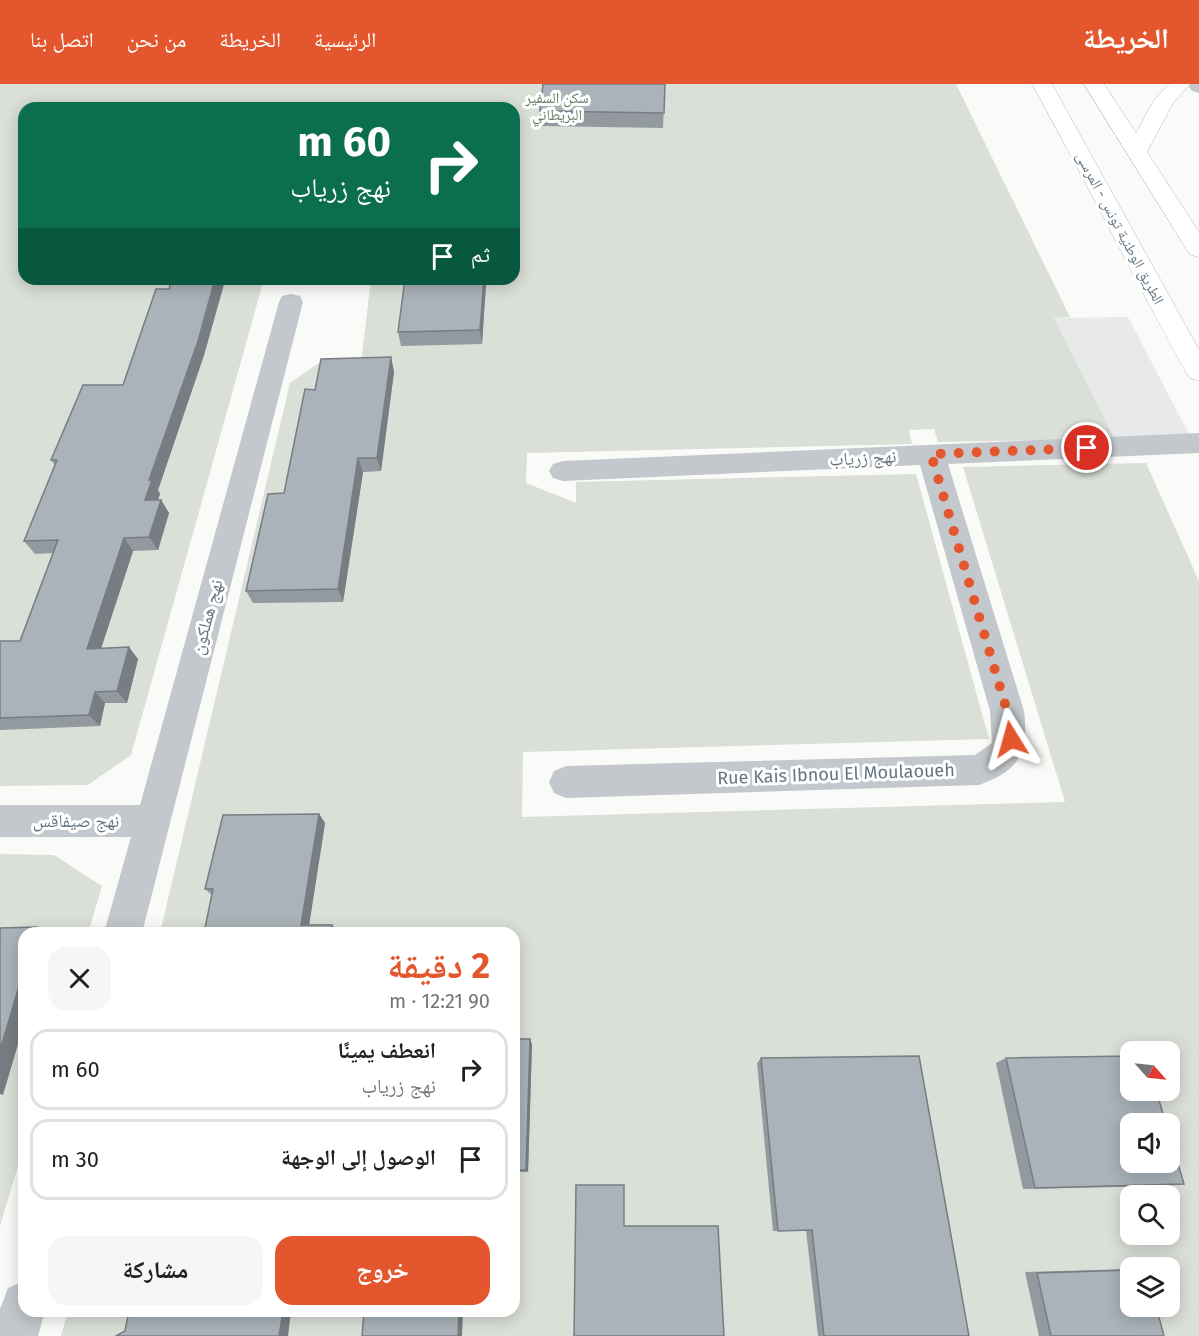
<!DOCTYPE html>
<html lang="ar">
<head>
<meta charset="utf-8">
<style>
  :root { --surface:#fff; --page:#f6f6f6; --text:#202124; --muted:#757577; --line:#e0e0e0; --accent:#e4572e }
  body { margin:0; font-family:"Fira Sans","Noto Naskh Arabic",sans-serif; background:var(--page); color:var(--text); direction:rtl; height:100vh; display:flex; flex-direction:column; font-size:22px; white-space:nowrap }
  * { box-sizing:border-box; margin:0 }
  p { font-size:20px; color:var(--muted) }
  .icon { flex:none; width:33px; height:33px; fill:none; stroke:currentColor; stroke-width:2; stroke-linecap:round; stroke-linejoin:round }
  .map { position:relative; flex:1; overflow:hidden; direction:ltr }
  .panel { position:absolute; left:18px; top:843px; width:502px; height:390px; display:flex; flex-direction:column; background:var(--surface); border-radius:18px; box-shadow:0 3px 15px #0003; direction:rtl }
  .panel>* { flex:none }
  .top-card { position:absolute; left:18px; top:18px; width:502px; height:183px; border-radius:18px; box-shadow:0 3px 15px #0003; direction:rtl; background:#0b6e4f; color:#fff; overflow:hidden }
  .needle { width:39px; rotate:117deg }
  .fabs { position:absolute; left:1120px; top:957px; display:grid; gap:12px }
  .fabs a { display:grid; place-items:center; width:60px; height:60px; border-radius:12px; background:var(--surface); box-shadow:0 3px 15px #0003; font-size:30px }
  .pin { position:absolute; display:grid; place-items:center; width:51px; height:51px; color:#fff; margin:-26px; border:3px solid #fff; border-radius:50%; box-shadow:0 2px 6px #0007 }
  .me { position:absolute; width:66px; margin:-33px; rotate:352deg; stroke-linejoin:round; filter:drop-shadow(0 0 4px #0008) }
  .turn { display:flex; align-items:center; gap:21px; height:126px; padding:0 30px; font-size:27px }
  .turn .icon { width:78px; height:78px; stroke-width:2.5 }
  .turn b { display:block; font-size:42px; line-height:51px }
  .then { display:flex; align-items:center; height:57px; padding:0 30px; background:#0003; gap:12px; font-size:22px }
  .round { display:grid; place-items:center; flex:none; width:63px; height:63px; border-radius:18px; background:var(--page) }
  .summary { display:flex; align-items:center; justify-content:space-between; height:102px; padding:0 30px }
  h1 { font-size:36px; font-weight:700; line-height:45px; color:var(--accent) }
  .action { display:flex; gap:12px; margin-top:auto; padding:12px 30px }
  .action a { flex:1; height:69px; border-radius:18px; background:var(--accent); color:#fff; font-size:24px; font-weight:700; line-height:69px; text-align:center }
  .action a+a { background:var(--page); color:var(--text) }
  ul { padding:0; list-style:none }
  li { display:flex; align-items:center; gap:18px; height:81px; margin:0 12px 9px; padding:0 18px; border:3px solid var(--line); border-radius:18px }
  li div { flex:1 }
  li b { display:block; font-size:22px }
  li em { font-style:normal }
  header { display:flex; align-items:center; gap:36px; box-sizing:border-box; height:84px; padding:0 30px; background:var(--accent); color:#fff }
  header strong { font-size:28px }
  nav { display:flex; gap:33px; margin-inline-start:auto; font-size:21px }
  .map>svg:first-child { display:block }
  .built { fill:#e8e9e9 }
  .green { fill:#dadfd7; fill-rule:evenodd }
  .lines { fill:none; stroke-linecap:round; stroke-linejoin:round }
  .trunk-casing { stroke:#b4b9bd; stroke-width:1 }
  .minor { fill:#c3c8cc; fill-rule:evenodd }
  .trunk { fill:#fff; fill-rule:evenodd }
  .wall { fill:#929a9f }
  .shaded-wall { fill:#777d82 }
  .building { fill:#aab3b9; stroke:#777d82; stroke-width:1.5 }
  .route { stroke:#e4572e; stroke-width:10; stroke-dasharray:0 18 }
  .labels { text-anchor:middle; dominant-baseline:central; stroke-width:6; stroke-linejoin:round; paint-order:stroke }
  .far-park-label { font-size:15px; fill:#687a64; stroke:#fff }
  .far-street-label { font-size:15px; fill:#657683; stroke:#fff }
  .street-label { font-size:18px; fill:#657683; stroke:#fff }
</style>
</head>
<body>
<header>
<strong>الخريطة</strong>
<nav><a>الرئيسية</a><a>الخريطة</a><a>من نحن</a><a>اتصل بنا</a></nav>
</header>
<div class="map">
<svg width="1199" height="1252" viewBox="0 0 1199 1252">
  <rect width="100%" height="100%" fill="#fafaf8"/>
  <path class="built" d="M1128,233L1190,352L1115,355L1054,234Z"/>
  <g class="green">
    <path d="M0,0H956L1070,233L1054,234L1115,355L938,358L934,345L909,346L912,360L527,369L526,399L576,419V398L916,390L989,655L523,668L522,733L1065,718L963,383L1146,379L1199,497V1252H61L68,1227H514V849H160L290,299L317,280L361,279L371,195H514V24H24V195H264L131,671L88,701L0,702ZM1131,968H1170V1006H1131ZM1131,1040H1170V1078H1131ZM1131,1112H1170V1150H1131ZM1131,1184H1170V1222H1131Z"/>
    <path d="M0,770L54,771L102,802L88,849H24V1062L0,1142Z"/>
  </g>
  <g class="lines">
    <defs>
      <g id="trunk">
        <path d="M1032,0H1052L1199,266V297L1190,294L1186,288C1133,193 1085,95 1032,0Z"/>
        <path d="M1084,0H1104L1136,49L1154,16L1169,0H1190L1173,19L1147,68L1199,148V173L1191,171L1187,166Z"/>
      </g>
    </defs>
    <use href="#trunk" class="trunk-casing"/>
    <g class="minor">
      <path d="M1187,0H1199V9L1192,7Z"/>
      <path d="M291,210L300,212L303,218L142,849H104L131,753H0V721H140L279,218L282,212Z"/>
      <path d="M1199,349V369L948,380L1024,627C1029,669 1019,687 979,701L566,714L554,709L549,698L554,687L566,682L975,671L992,659L990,627L920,381L563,397L553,394L549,387L553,380L563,377Z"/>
      <path d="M24,1197V1227H45L38,1252H0V1225L8,1204Z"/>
    </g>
    <use href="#trunk" class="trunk"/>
  </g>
  <g class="wall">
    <path d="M665,0L663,44L540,42V27Z"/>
    <path d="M224,200L204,271L158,406L160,410L158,416H161L169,429L158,466L133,467L101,564L138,575L127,619H105L100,642L0,646V557H20L53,469L35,470L24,457L55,381L51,376L123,301Z"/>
    <path d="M486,200L482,260L401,262L398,248Z"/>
    <path d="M391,273L394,288L381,387L363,388L343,518L253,519L246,507L284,409L315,306Z"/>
    <path d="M319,730L325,739L309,841H332L338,849H204L212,811L205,805L223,731Z"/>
    <path d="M514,955L532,960L528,1088H514Z"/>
    <path d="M761,974L969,1252H818L806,1146L773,1147L757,979Z"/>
    <path d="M1006,974L1184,1100L1168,1102L1023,1105L996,979Z"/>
    <path d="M1131,1185V1222L1164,1252H1039L1025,1188Z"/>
  </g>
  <g class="shaded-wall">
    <path d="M215,195H222L224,200L204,271L158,406L160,410L153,429L145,416L149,396Z"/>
    <path d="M484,195H485L486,200L482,260L480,246Z"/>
    <path d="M391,273L394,288L381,387L377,374Z"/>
    <path d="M358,374L363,388L343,518L338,505Z"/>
    <path d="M161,416L169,429L158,466L149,453Z"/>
    <path d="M124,454L133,467L97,577L87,565Z"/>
    <path d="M129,563L138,575L127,619L117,607Z"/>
    <path d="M95,608L105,619L100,642L89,631Z"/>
    <path d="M319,730L325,739L308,848L301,841Z"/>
    <path d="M332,841L338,848V849H331Z"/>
    <path d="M37,843L47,849H35Z"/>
    <path d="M24,886V940L3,1011L0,1010V966Z"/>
    <path d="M530,955L532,960L528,1088L526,1086Z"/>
    <path d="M283,1227H291L288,1252H279Z"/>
    <path d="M459,1227H463L462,1252H458Z"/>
  </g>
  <g class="building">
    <path d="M543,0H665L664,29L540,27Z"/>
    <path d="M172,195H215L198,257L149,396H152L145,416H161L149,453L124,454L87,565L129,563L117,607L95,608L89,631L0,634V557H20L58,456L24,457L57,376H51L83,301H123L156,205H169Z"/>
    <path d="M405,195H484L480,246L398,248Z"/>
    <path d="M391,273L377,374H358L338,505L246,507L268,410L284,409L305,305L315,306L321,275Z"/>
    <path d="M319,730L301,841H332L331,849H204L213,805H205L223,731Z"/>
    <path d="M37,843L35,849H24V886L0,966V844Z"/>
    <path d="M514,955H530L526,1086H514Z"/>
    <path d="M919,972L969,1252H824L812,1146L778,1147L761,974Z"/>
    <path d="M1131,972V1006H1156L1166,1040H1131V1078H1170V1053L1184,1100L1035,1104L1006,974Z"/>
    <path d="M576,1101H624V1142H718L724,1252H574Z"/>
    <path d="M1131,1186V1222H1156L1164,1252H1051L1037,1189Z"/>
    <path d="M129,1227H283L279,1252H116L125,1247Z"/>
    <path d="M364,1227H459L458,1252H362Z"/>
  </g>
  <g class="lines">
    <path class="route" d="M1011,655L1007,627L931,370L1087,364"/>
  </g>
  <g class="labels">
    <g class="far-park-label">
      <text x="557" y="14">سكن السفير<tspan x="557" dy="17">البريطاني</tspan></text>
    </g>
    <g class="far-street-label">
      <text transform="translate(1120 144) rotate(62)">الطريق الوطنية تونس - المرسى</text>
    </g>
    <g class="street-label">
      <text transform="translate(863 374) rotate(-3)">نهج زرياب</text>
      <text transform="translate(207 533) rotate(-75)">نهج هملكون</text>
      <text transform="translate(836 690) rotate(-2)">Rue Kais Ibnou El Moulaoueh</text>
      <text x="76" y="737">نهج صيفاقس</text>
    </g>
  </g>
</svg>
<div class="fabs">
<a><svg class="needle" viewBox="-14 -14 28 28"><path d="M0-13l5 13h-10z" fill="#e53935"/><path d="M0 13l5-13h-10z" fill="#757577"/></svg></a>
<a><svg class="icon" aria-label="sound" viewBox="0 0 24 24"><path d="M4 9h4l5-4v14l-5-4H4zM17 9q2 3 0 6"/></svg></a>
<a><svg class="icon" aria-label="search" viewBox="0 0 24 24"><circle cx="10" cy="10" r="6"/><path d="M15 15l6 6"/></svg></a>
<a><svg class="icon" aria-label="layers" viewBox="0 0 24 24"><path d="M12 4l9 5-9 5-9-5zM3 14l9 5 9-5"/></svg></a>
</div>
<div class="pin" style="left:1087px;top:364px;background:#d93025"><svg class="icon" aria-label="arrive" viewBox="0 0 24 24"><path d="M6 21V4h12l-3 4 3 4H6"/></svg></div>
<svg class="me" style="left:1011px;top:655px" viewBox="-20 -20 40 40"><path d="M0-17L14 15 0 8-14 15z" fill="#e4572e" stroke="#fff" stroke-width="4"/></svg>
<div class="top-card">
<div class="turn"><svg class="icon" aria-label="right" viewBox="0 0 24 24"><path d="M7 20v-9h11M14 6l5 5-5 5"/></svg><div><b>60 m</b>نهج زرياب</div></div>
<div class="then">ثم<svg class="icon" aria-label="arrive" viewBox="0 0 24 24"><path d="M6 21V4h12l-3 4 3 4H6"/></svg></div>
</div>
<section class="panel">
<div class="summary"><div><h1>2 دقيقة</h1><p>90 m · 12:21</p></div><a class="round"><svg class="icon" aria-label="close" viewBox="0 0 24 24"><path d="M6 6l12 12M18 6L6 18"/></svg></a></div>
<ul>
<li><svg class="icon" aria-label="right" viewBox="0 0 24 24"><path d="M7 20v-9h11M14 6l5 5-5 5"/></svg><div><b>انعطف يمينًا</b><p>نهج زرياب</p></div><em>60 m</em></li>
<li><svg class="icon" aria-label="arrive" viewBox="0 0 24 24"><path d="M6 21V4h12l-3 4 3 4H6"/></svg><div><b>الوصول إلى الوجهة</b></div><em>30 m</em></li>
</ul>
<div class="action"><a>خروج</a><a>مشاركة</a></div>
</section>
</div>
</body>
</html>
